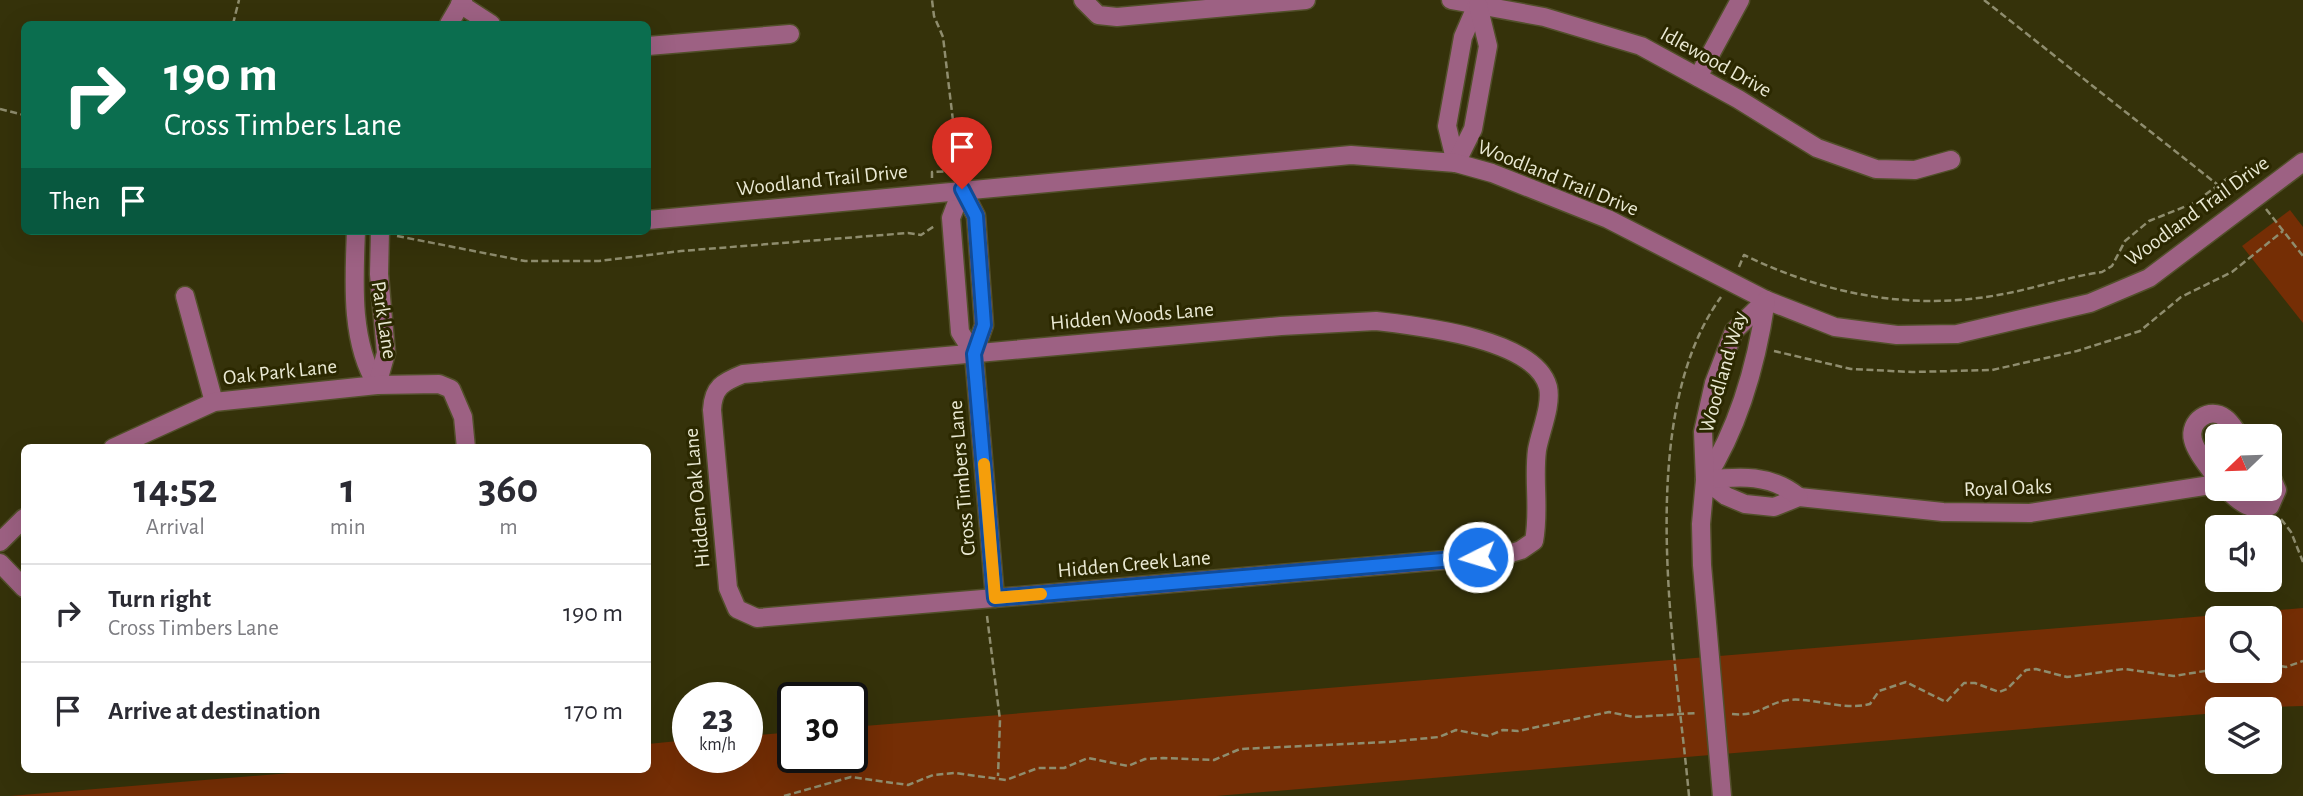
<!DOCTYPE html>
<html lang="en">
<head>
<meta charset="utf-8">
<style>
  :root { --surface:#fff; --page:#f7f7f7; --text:#2b2b33; --muted:#7c7c81; --line:#e1e1e2 }
  body { margin:0; font-family:"Alegreya Sans",sans-serif; background:var(--page); color:var(--text); height:100vh; display:flex; flex-direction:column; font-size:26px; white-space:nowrap }
  * { box-sizing:border-box; margin:0 }
  p { font-size:23px; color:var(--muted) }
  .icon { flex:none; width:38px; height:38px; fill:none; stroke:currentColor; stroke-width:2; stroke-linecap:round; stroke-linejoin:round }
  .map { position:relative; flex:1; overflow:hidden }
  .details { position:absolute; left:21px; top:444px; width:630px; height:329px; display:flex; flex-direction:column; background:var(--surface); border-radius:10px; box-shadow:0 7px 28px #0002 }
  .details>* { flex:none }
  .banner { position:absolute; left:21px; top:21px; width:630px; height:214px; border-radius:10px; box-shadow:0 7px 28px #0002; background:#0b6e4f; color:#fff; overflow:hidden }
  .needle { width:46px; rotate:247deg }
  .fabs { position:absolute; left:2205px; top:424px; display:grid; gap:14px }
  .fabs a { display:grid; place-items:center; width:77px; height:77px; border-radius:10px; background:var(--surface); box-shadow:0 7px 28px #0002; font-size:35px }
  .speed { position:absolute; left:672px; top:682px; display:flex; gap:14px; font-size:35px; font-weight:700; text-align:center }
  .speed>* { display:grid; place-content:center; width:91px; height:91px; border-radius:50%; background:var(--surface); box-shadow:0 7px 28px #0002; line-height:1 }
  .speed small { font-size:18px; font-weight:400 }
  .speed .limit { border:4px solid #111; border-radius:10px; background:#fff; color:#111 }
  .pin { position:absolute; display:grid; place-items:center; width:60px; height:60px; color:#fff; margin:-72px -30px; border-radius:50% 50% 50% 0; rotate:-45deg; box-shadow:0 0 7px #0007 }
  .pin .icon { rotate:45deg }
  .me { position:absolute; width:77px; margin:-38px; rotate:265deg; stroke-linejoin:round; filter:drop-shadow(0 0 5px #0008) }
  .turn { display:flex; align-items:center; gap:24px; height:147px; padding:0 28px; font-size:32px }
  .turn .icon { width:91px; height:91px; stroke-width:2.5 }
  .turn b { display:block; font-size:49px; line-height:60px }
  .then { display:flex; align-items:center; height:66px; padding:0 28px; background:#0003; gap:14px; font-size:26px }
  .eta { display:flex; justify-content:space-evenly; align-items:center; height:119px; text-align:center }
  .eta b { font-size:42px; font-weight:700; line-height:49px }
  ul { padding:0; list-style:none }
  li { display:flex; align-items:center; gap:21px; height:98px; padding:0 28px; border-top:2px solid var(--line) }
  li div { flex:1 }
  li b { display:block; font-size:26px }
  li em { font-style:normal }
  .map>svg:first-child { display:block }
  .green { fill:#752e05; fill-rule:evenodd }
  .lines { fill:none; stroke-linecap:round; stroke-linejoin:round }
  .minor-casing { stroke:#524f2a; stroke-width:21 }
  .path { stroke:#8f8d6e; stroke-width:2.5; stroke-dasharray:7 3.5; stroke-linecap:butt }
  .minor { stroke:#9d6183; stroke-width:18 }
  .route-casing { stroke:#114b97; stroke-width:18 }
  .route { stroke:#1a73e8; stroke-width:12 }
  .slow { stroke:#f59e0b; stroke-width:12 }
  .labels { text-anchor:middle; dominant-baseline:central; stroke-width:6; stroke-linejoin:round; paint-order:stroke }
  .street-label { font-size:21px; fill:#eae9d3; stroke:#2b2800 }
</style>
</head>
<body>
<div class="map">
<svg width="2303" height="796" viewBox="0 0 2303 796">
  <rect width="100%" height="100%" fill="#35320a"/>
  <g class="green">
    <path d="M2290,210L2303,227V323L2242,246Z"/>
    <path d="M2303,608V706L2217,709V713L1216,796H10L327,770H648V744L688,740V758H747V736L793,732V758H852V727ZM2217,618H2270V670H2217Z"/>
  </g>
  <g class="lines">
    <defs>
      <g id="minor">
        <path d="M1083,0L1098,15L1117,17L1306,0"/>
        <path d="M1451,0L1544,17L1641,46L1738,99L1817,148L1876,169L1915,170L1951,160"/>
        <path d="M460,4L491,24"/>
        <path d="M449,24L463,0"/>
        <path d="M648,46L790,34"/>
        <path d="M1698,77L1740,0"/>
        <path d="M1456,163L1447,126L1463,37L1479,0"/>
        <path d="M1456,163L1473,129L1488,46L1478,5"/>
        <path d="M962,189L976,216L984,325L974,354L995,598"/>
        <path d="M962,189L951,218L960,332L974,354"/>
        <path d="M648,220L1351,155L1456,163L1492,173L1608,219L1766,300L1835,327L1897,335L1957,334L2090,303L2149,278L2303,162"/>
        <path d="M356,231C354,281 350,342 377,385"/>
        <path d="M185,296L214,402"/>
        <path d="M1376,321C1418,326 1535,338 1548,387C1552,406 1540,432 1537,450C1533,481 1540,510 1534,541L1521,550L1505,555L757,618L737,609L728,588L712,410C713,387 723,382 743,374L1281,326Z"/>
        <path d="M377,385L386,353L379,274L380,231"/>
        <path d="M113,448L214,402L377,385L439,384L451,389L463,417L466,448"/>
        <path d="M2217,479C2210,468 2196,453 2193,440C2188,421 2210,406 2225,418C2231,422 2235,430 2240,436"/>
        <path d="M1705,480L1726,496L1745,504L1774,507L1799,497L1943,512L2030,513L2217,484"/>
        <path d="M1705,480C1739,427 1757,362 1766,300"/>
        <path d="M1705,480C1740,476 1771,474 1799,497"/>
        <path d="M2225,488C2240,502 2249,512 2270,506L2277,490L2270,474"/>
        <path d="M0,542L24,518"/>
        <path d="M0,563L24,588"/>
        <path d="M1722,796L1702,565L1701,524L1705,480L1703,432L1714,383L1734,331L1766,300"/>
      </g>
    </defs>
    <use href="#minor" class="minor-casing"/>
    <g class="path">
      <path d="M1984,0L2218,185"/>
      <path d="M233,24L239,0"/>
      <path d="M0,109L24,115"/>
      <path d="M932,178V172L959,171L943,37L934,16L932,0"/>
      <path d="M2266,209L2303,256"/>
      <path d="M397,236L525,261H599L681,251L908,233L921,235L936,225"/>
      <path d="M1739,267L1744,255C1825,294 1909,311 1998,295C2033,289 2067,277 2102,272L2112,266L2125,241L2149,221L2194,203L2236,172L2246,185"/>
      <path d="M1774,351L1851,369L1912,372L1992,370L2077,351L2140,331L2181,297L2232,272L2283,231"/>
      <path d="M2281,519L2291,532L2303,562"/>
      <path d="M987,616L1000,720L998,776"/>
      <path d="M2270,664L2286,667L2303,661"/>
      <path d="M1732,714C1760,717 1766,703 1788,700C1812,697 1841,711 1870,704L1879,691L1906,682L1946,702L1964,683H1975L1999,692L2007,689L2026,670L2036,669L2067,677L2124,669L2174,676L2217,669"/>
      <path d="M784,796L851,777L908,785L933,775L955,773L1006,780L1038,768H1064L1088,758L1128,766L1145,759L1163,758L1214,760L1240,749L1388,742L1439,737L1456,730L1488,736L1503,730L1518,731L1609,712L1634,717L1697,713"/>
      <path d="M1689,796C1676,653 1632,420 1721,297"/>
    </g>
    <use href="#minor" class="minor"/>
  </g>
  <g class="lines">
    <defs>
      <path id="route" d="M962,189L976,216L984,325L974,354L995,598L1478,557"/>
    </defs>
    <use href="#route" class="route-casing"/>
    <use href="#route" class="route"/>
    <path class="slow" d="M984,464L995,598L1041,594"/>
  </g>
  <g class="labels">
    <g class="street-label">
      <text transform="translate(1716 62) rotate(29)">Idlewood Drive</text>
      <text transform="translate(1558 178) rotate(22)">Woodland Trail Drive</text>
      <text transform="translate(822 180) rotate(-6)">Woodland Trail Drive</text>
      <text transform="translate(2197 211) rotate(-36)">Woodland Trail Drive</text>
      <text transform="translate(1132 316) rotate(-5)">Hidden Woods Lane</text>
      <text transform="translate(384 320) rotate(81)">Park Lane</text>
      <text transform="translate(280 372) rotate(-6)">Oak Park Lane</text>
      <text transform="translate(1723 372) rotate(-74)">Woodland Way</text>
      <text transform="translate(962 478) rotate(-95)">Cross Timbers Lane</text>
      <text transform="translate(2008 488) rotate(-2)">Royal Oaks</text>
      <text transform="translate(697 498) rotate(-95)">Hidden Oak Lane</text>
      <text transform="translate(1134 564) rotate(-5)">Hidden Creek Lane</text>
    </g>
  </g>
</svg>
<div class="fabs">
<a><svg class="needle" viewBox="-14 -14 28 28"><path d="M0-13l5 13h-10z" fill="#e53935"/><path d="M0 13l5-13h-10z" fill="#7c7c81"/></svg></a>
<a><svg class="icon" aria-label="sound" viewBox="0 0 24 24"><path d="M4 9h4l5-4v14l-5-4H4zM17 9q2 3 0 6"/></svg></a>
<a><svg class="icon" aria-label="search" viewBox="0 0 24 24"><circle cx="10" cy="10" r="6"/><path d="M15 15l6 6"/></svg></a>
<a><svg class="icon" aria-label="layers" viewBox="0 0 24 24"><path d="M12 4l9 5-9 5-9-5zM3 14l9 5 9-5"/></svg></a>
</div>
<div class="speed"><div>23<small>km/h</small></div><div class="limit">30</div></div>
<div class="pin" style="left:962px;top:189px;background:#d93025"><svg class="icon" aria-label="arrive" viewBox="0 0 24 24"><path d="M6 21V4h12l-3 4 3 4H6"/></svg></div>
<svg class="me" style="left:1478px;top:557px" viewBox="-20 -20 40 40"><circle r="17" fill="#1a73e8" stroke="#fff" stroke-width="3"/><path d="M0-11L8 9 0 5-8 9z" fill="#fff"/></svg>
<div class="banner">
<div class="turn"><svg class="icon" aria-label="right" viewBox="0 0 24 24"><path d="M7 20v-9h11M14 6l5 5-5 5"/></svg><div><b>190 m</b>Cross Timbers Lane</div></div>
<div class="then">Then<svg class="icon" aria-label="arrive" viewBox="0 0 24 24"><path d="M6 21V4h12l-3 4 3 4H6"/></svg></div>
</div>
<section class="details">
<div class="eta">
<div><b>14:52</b><p>Arrival</p></div>
<div><b>1</b><p>min</p></div>
<div><b>360</b><p>m</p></div>
</div>
<ul>
<li><svg class="icon" aria-label="right" viewBox="0 0 24 24"><path d="M7 20v-9h11M14 6l5 5-5 5"/></svg><div><b>Turn right</b><p>Cross Timbers Lane</p></div><em>190 m</em></li>
<li><svg class="icon" aria-label="arrive" viewBox="0 0 24 24"><path d="M6 21V4h12l-3 4 3 4H6"/></svg><div><b>Arrive at destination</b></div><em>170 m</em></li>
</ul>
</section>
</div>
</body>
</html>
